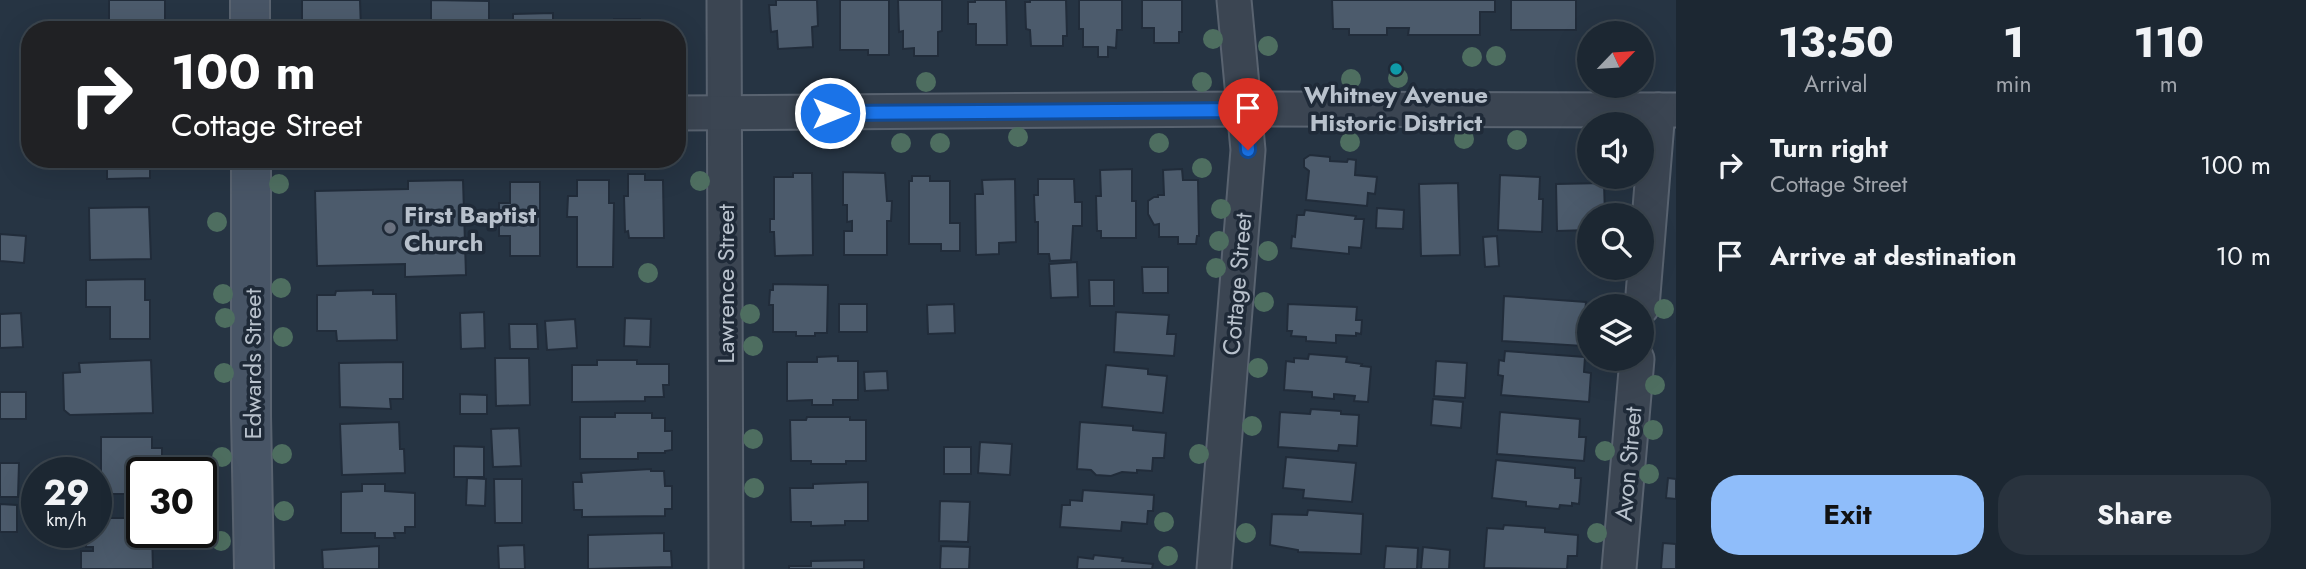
<!DOCTYPE html>
<html lang="en">
<head>
<meta charset="utf-8">
<style>
  :root { --surface:#1c2732; --page:#29333e; --text:#f1f3f6; --muted:#a0a5ac; --line:#3a444d; --accent:#8fbdfa }
  body { margin:0; font-family:Jost,sans-serif; background:var(--page); color:var(--text); height:100vh; display:flex; flex-direction:column; font-size:26px; white-space:nowrap }
  * { box-sizing:border-box; margin:0 }
  p { font-size:23px; color:var(--muted) }
  .icon { flex:none; width:38px; height:38px; fill:none; stroke:currentColor; stroke-width:2; stroke-linecap:round; stroke-linejoin:round }
  .map { position:relative; flex:1; overflow:hidden }
  .panel { display:flex; flex-direction:column; background:var(--surface); width:630px }
  .panel>* { flex:none }
  .banner { position:absolute; left:21px; top:21px; width:665px; height:147px; border-radius:28px; box-shadow:0 7px 28px #0002,0 0 0 2px var(--line); background:#202124; color:#fff; overflow:hidden }
  .needle { width:46px; rotate:65deg }
  .fabs { position:absolute; left:1577px; top:21px; display:grid; gap:14px }
  .fabs a { display:grid; place-items:center; width:77px; height:77px; border-radius:50%; background:var(--surface); box-shadow:0 7px 28px #0002,0 0 0 2px var(--line); font-size:35px }
  .speed { position:absolute; left:21px; top:457px; display:flex; gap:14px; font-size:35px; font-weight:700; text-align:center }
  .speed>* { display:grid; place-content:center; width:91px; height:91px; border-radius:50%; background:var(--surface); box-shadow:0 7px 28px #0002,0 0 0 2px var(--line); line-height:1 }
  .speed small { font-size:18px; font-weight:400 }
  .speed .limit { border:4px solid #111; border-radius:10px; background:#fff; color:#111 }
  .pin { position:absolute; display:grid; place-items:center; width:60px; height:60px; color:#fff; margin:-72px -30px; border-radius:50% 50% 50% 0; rotate:-45deg; box-shadow:0 0 7px #0007 }
  .pin .icon { rotate:45deg }
  .me { position:absolute; width:77px; margin:-38px; rotate:90deg; stroke-linejoin:round; filter:drop-shadow(0 0 5px #0008) }
  .turn { display:flex; align-items:center; gap:24px; height:147px; padding:0 35px; font-size:32px }
  .turn .icon { width:91px; height:91px; stroke-width:2.5 }
  .turn b { display:block; font-size:49px; line-height:60px }
  .eta { display:flex; justify-content:space-evenly; align-items:center; height:119px; text-align:center }
  .eta b { font-size:42px; font-weight:700; line-height:49px }
  .button { display:flex; gap:14px; margin-top:auto; padding:14px 35px }
  .button a { flex:1; height:80px; border-radius:28px; background:var(--accent); color:#111; font-size:28px; font-weight:700; line-height:80px; text-align:center }
  .button a+a { background:var(--page); color:var(--text) }
  ul { padding:0; list-style:none }
  li { display:flex; align-items:center; gap:21px; height:91px; padding:0 35px }
  li div { flex:1 }
  li b { display:block; font-size:26px }
  li em { font-style:normal }
  main { display:flex; flex:1; min-height:0 }
  .map>svg:first-child { display:block }
  .building { fill:#4c5b6c; stroke:#212c3a; stroke-width:2 }
  .lines { fill:none; stroke-linecap:round; stroke-linejoin:round }
  .street-casing { stroke:#596370; stroke-width:37 }
  .secondary-casing { stroke:#596370; stroke-width:42 }
  .street { stroke:#3b4552; stroke-width:33 }
  .secondary { stroke:#485566; stroke-width:38 }
  .tree { fill:#4e6e60 }
  .route-casing { stroke:#114b97; stroke-width:18 }
  .route { stroke:#1a73e8; stroke-width:12 }
  .culture-dot { fill:#0f9aa8; stroke:#1f2a38; stroke-width:2.5 }
  .worship-dot { fill:#6b7280; stroke:#1f2a38; stroke-width:2.5 }
  .labels { text-anchor:middle; dominant-baseline:central; stroke-width:7; stroke-linejoin:round; paint-order:stroke }
  .poi-label { font-size:24px; font-weight:bold; fill:#b8c1cc; stroke:#1f2a38 }
  .street-label { font-size:24px; fill:#b8c1cc; stroke:#1f2a38 }
</style>
</head>
<body>
<main>
<div class="map">
<svg width="1676" height="569" viewBox="0 0 1676 569">
  <rect width="100%" height="100%" fill="#263443"/>
  <g class="building">
    <rect x="109" y="0" width="56" height="27"/>
    <path d="M302,0H360L361,30H302Z"/>
    <path d="M431,0L489,1V30H431Z"/>
    <path d="M776,0H817L818,26L812,27L813,47L778,49L777,31L771,32L769,5H776Z"/>
    <path d="M840,0H889V55H868V50H840Z"/>
    <path d="M898,0H942V31L938,32V56H914V48L903,49V31L899,32Z"/>
    <path d="M975,0H1006L1007,45H976V24H968V2H975Z"/>
    <path d="M1030,0H1066L1067,36H1063V46H1031L1030,30L1026,29L1025,2H1030Z"/>
    <path d="M1079,0H1122V30H1117L1116,48L1108,47V57H1098V47H1083V29H1079Z"/>
    <path d="M1142,0H1182V32H1179V43H1154V28H1142Z"/>
    <path d="M1332,0H1495V12H1480V35H1408L1409,28H1387V35H1349V29H1333Z"/>
    <rect x="1511" y="0" width="65" height="30"/>
    <path d="M553,13V30H513V14Z"/>
    <path d="M614,19H640V23H653L654,30H597V24L614,23Z"/>
    <path d="M1310,155L1330,157V161L1347,162L1348,159L1356,160L1355,175L1377,177L1375,194L1368,193L1367,206L1306,200L1309,171L1304,167V159Z"/>
    <path d="M107,159H150V178L107,179Z"/>
    <path d="M1132,169V201H1136V238H1101V231H1097L1096,196H1101L1100,170Z"/>
    <path d="M1182,169L1183,180H1198L1199,236H1197L1196,244H1178V237H1159V224L1154,225L1148,214V201L1154,197H1158V195H1164L1163,170Z"/>
    <path d="M843,172L885,173L887,201H892L891,221H887V255H844V231H852V221L847,222V205H843Z"/>
    <path d="M793,173H812L813,255L775,256L774,232H770V219H774V177H793Z"/>
    <path d="M628,174H645V180H663L664,238H629L628,231L625,232L624,196H628Z"/>
    <path d="M1500,175L1540,177L1539,199H1543L1542,232L1498,230Z"/>
    <path d="M912,176H930V181H950V223H960V251H941V244H909V181H912Z"/>
    <path d="M1015,179L1016,242L999,243V254L976,255L975,194H983L982,180Z"/>
    <path d="M1038,179H1074L1075,202H1082V226H1073L1071,260L1050,261L1049,254H1038V222H1035L1034,195H1038Z"/>
    <path d="M463,180L466,275L405,277V264L317,266L315,191L408,189V181Z"/>
    <path d="M577,180H609V203H614L613,267H577V217H567L568,196H577Z"/>
    <path d="M510,182H540V256H510V236H499V203H510Z"/>
    <path d="M1458,183L1460,255L1421,256L1419,184Z"/>
    <path d="M1604,183L1605,215H1589V230L1557,231L1556,184Z"/>
    <path d="M149,207L151,259L90,260L89,208Z"/>
    <path d="M1377,208L1404,210L1403,229L1376,228Z"/>
    <path d="M1305,210L1356,216L1355,219H1364L1361,248L1349,247V254L1291,248L1292,236L1295,237L1297,215H1304Z"/>
    <path d="M0,234L26,236L24,263L0,261Z"/>
    <path d="M1497,236L1499,266L1485,267L1483,237Z"/>
    <path d="M1077,262L1078,297L1051,298L1049,264Z"/>
    <path d="M1142,267H1168V293H1143Z"/>
    <path d="M145,279V300H150V339H110V307H86V280Z"/>
    <path d="M1089,280H1114V306H1090Z"/>
    <path d="M773,284L828,285L827,333H815V336H796V332H773V305H769L770,290H773Z"/>
    <path d="M373,290V294H396L397,340L337,341L336,331H317V295H335L336,291Z"/>
    <path d="M1504,296L1586,302L1584,324L1589,325V343H1583V346L1502,341Z"/>
    <rect x="839" y="304" width="28" height="28"/>
    <path d="M954,304L955,333L928,334L927,305Z"/>
    <path d="M1288,304L1357,307L1356,320H1362L1361,334L1356,333V336L1336,335V343L1306,341V337L1291,336L1292,331H1287Z"/>
    <path d="M484,312L485,348L461,349L460,313Z"/>
    <path d="M1116,312L1169,315L1167,334H1176L1174,356L1114,352Z"/>
    <path d="M21,313L23,347L0,348V314Z"/>
    <path d="M625,318L651,319L650,347L624,346Z"/>
    <path d="M575,319L577,348L547,350L545,321Z"/>
    <path d="M509,324H537L538,349H510Z"/>
    <path d="M1505,351L1585,357L1584,372L1591,373L1589,402L1501,395L1503,376L1498,375L1499,360L1504,361Z"/>
    <path d="M1309,354L1347,357L1346,362L1362,364L1361,366L1371,367L1368,402L1354,401L1355,396L1334,394V399L1312,397V392L1284,390L1286,361L1294,362V358L1308,359Z"/>
    <path d="M838,356V361H858V400H833V405H812V400L787,401V362H817V357Z"/>
    <path d="M495,358H529L530,405L496,406Z"/>
    <path d="M151,360L153,413L70,415L64,410L63,373L80,372L79,363Z"/>
    <path d="M597,360H637V364H669V385H663L664,397H645V401L572,402V365H597Z"/>
    <path d="M1436,361L1467,363L1465,398L1434,396Z"/>
    <path d="M403,362V399H390L391,409L340,407L339,363Z"/>
    <path d="M1106,365L1148,369V374L1167,376L1163,413L1102,407Z"/>
    <path d="M887,371L888,390L865,391L864,372Z"/>
    <rect x="0" y="392" width="26" height="27"/>
    <path d="M460,394L487,395V414H460Z"/>
    <path d="M1433,399L1463,402L1461,428L1431,425Z"/>
    <path d="M1311,409L1341,411V414L1359,415L1357,446L1339,445L1338,451L1278,447L1280,412L1310,414Z"/>
    <path d="M1500,412L1580,419L1579,437H1586L1584,461L1497,454Z"/>
    <path d="M615,413H652V418H665V431H672V450L665,451V453H638V459H580V417H615Z"/>
    <path d="M807,417H850V420H866V461H846V464H811V461H791L790,420H806Z"/>
    <path d="M399,422L400,449H404L405,473L342,475L340,424Z"/>
    <path d="M1080,422L1133,426V430L1166,433L1164,458H1153L1152,471L1137,470V473L1122,472L1111,476L1096,475L1091,470L1077,469Z"/>
    <path d="M519,428L521,466L493,467L491,429Z"/>
    <path d="M101,437H152V448H162V472H142V494H101Z"/>
    <path d="M980,442L1012,444L1010,475L978,473Z"/>
    <path d="M454,446L484,447V477H454Z"/>
    <rect x="944" y="447" width="27" height="27"/>
    <path d="M1286,457L1356,463L1352,502L1303,498L1304,490L1283,488Z"/>
    <path d="M1496,460L1575,468V478H1581L1579,504L1572,503V506L1560,505L1559,509L1526,506V502L1492,498Z"/>
    <path d="M0,463H19L18,497H0Z"/>
    <path d="M651,469V471H664L665,486H672V509H665V516L582,517V510H574L573,482H582L581,473Z"/>
    <path d="M467,478L486,479L485,506L466,505Z"/>
    <path d="M1668,478L1676,479V499L1666,498Z"/>
    <path d="M494,479H522V523H495Z"/>
    <path d="M868,482V521H845V525L811,526V522H791L790,488H813V484Z"/>
    <path d="M362,484H385V491L415,493V527H405V533H394L395,538H375V533H341V492L362,491Z"/>
    <path d="M1083,490L1154,495L1153,511H1148L1147,524L1122,522L1121,531L1060,527L1062,505H1070V500L1082,501Z"/>
    <path d="M940,501L970,502L968,542L939,541Z"/>
    <path d="M0,504L17,505V532H0Z"/>
    <path d="M1308,510L1363,514L1361,554L1298,552V550L1270,545L1272,514L1307,515Z"/>
    <path d="M96,518H142V532H152L153,569H81V551H93V547H86V532H96Z"/>
    <path d="M1504,525L1545,528V532L1578,535L1577,556H1568L1567,569L1484,568L1487,528L1503,529Z"/>
    <path d="M664,533V551H671L672,567L588,569V535Z"/>
    <path d="M1663,543L1676,544V569H1661Z"/>
    <path d="M524,545L525,569H499L498,546Z"/>
    <path d="M379,546V569H323L322,550Z"/>
    <path d="M941,546L970,547L969,569H940Z"/>
    <path d="M1386,546L1418,548L1417,569H1384Z"/>
    <path d="M1423,547L1450,550L1449,569H1421Z"/>
    <path d="M1094,555L1123,558L1122,561L1153,564L1152,569H1077L1078,557L1093,559Z"/>
    <path d="M864,560V569H789V566H811V561Z"/>
  </g>
  <g class="lines">
    <defs>
      <g id="street">
        <path d="M724,0L726,569"/>
        <path d="M677,113L1245,109L1676,110"/>
        <path d="M1642,307L1658,110"/>
        <path d="M1214,569L1248,150L1234,0"/>
        <path d="M1619,569L1637,359"/>
      </g>
      <g id="secondary">
        <path d="M250,0V30"/>
        <path d="M251,159V416L254,569"/>
      </g>
    </defs>
    <use href="#street" class="street-casing"/>
    <use href="#secondary" class="secondary-casing"/>
    <use href="#street" class="street"/>
    <use href="#secondary" class="secondary"/>
  </g>
  <g class="tree">
    <circle cx="1213" cy="39" r="10"/>
    <circle cx="1268" cy="46" r="10"/>
    <circle cx="1496" cy="56" r="10"/>
    <circle cx="1472" cy="57" r="10"/>
    <circle cx="1398" cy="78" r="10"/>
    <circle cx="1351" cy="79" r="10"/>
    <circle cx="926" cy="82" r="10"/>
    <circle cx="1202" cy="82" r="10"/>
    <circle cx="1018" cy="137" r="10"/>
    <circle cx="1464" cy="139" r="10"/>
    <circle cx="1517" cy="140" r="10"/>
    <circle cx="1350" cy="142" r="10"/>
    <circle cx="901" cy="143" r="10"/>
    <circle cx="940" cy="143" r="10"/>
    <circle cx="1159" cy="143" r="10"/>
    <circle cx="1202" cy="168" r="10"/>
    <circle cx="700" cy="181" r="10"/>
    <circle cx="279" cy="184" r="10"/>
    <circle cx="1221" cy="209" r="10"/>
    <circle cx="217" cy="222" r="10"/>
    <circle cx="1219" cy="241" r="10"/>
    <circle cx="1268" cy="251" r="10"/>
    <circle cx="1216" cy="268" r="10"/>
    <circle cx="648" cy="273" r="10"/>
    <circle cx="281" cy="288" r="10"/>
    <circle cx="223" cy="294" r="10"/>
    <circle cx="1264" cy="302" r="10"/>
    <circle cx="1664" cy="309" r="10"/>
    <circle cx="750" cy="314" r="10"/>
    <circle cx="225" cy="318" r="10"/>
    <circle cx="283" cy="337" r="10"/>
    <circle cx="753" cy="346" r="10"/>
    <circle cx="1258" cy="368" r="10"/>
    <circle cx="224" cy="373" r="10"/>
    <circle cx="1655" cy="385" r="10"/>
    <circle cx="1252" cy="426" r="10"/>
    <circle cx="1653" cy="430" r="10"/>
    <circle cx="753" cy="439" r="10"/>
    <circle cx="1605" cy="451" r="10"/>
    <circle cx="282" cy="454" r="10"/>
    <circle cx="1199" cy="454" r="10"/>
    <circle cx="222" cy="457" r="10"/>
    <circle cx="1649" cy="474" r="10"/>
    <circle cx="754" cy="488" r="10"/>
    <circle cx="284" cy="511" r="10"/>
    <circle cx="1164" cy="522" r="10"/>
    <circle cx="1246" cy="533" r="10"/>
    <circle cx="1597" cy="533" r="10"/>
    <circle cx="221" cy="541" r="10"/>
    <circle cx="1168" cy="556" r="10"/>
  </g>
  <g class="lines">
    <defs>
      <path id="route" d="M830,113L1245,110L1248,150"/>
    </defs>
    <use href="#route" class="route-casing"/>
    <use href="#route" class="route"/>
  </g>
  <circle class="culture-dot" cx="1396" cy="69" r="7"/>
  <circle class="worship-dot" cx="390" cy="228" r="7"/>
  <g class="labels">
    <g class="poi-label">
      <text x="1396" y="94">Whitney Avenue<tspan x="1396" dy="28">Historic District</tspan></text>
      <text x="404" y="214" text-anchor="start">First Baptist<tspan x="404" dy="28">Church</tspan></text>
    </g>
    <g class="street-label">
      <text transform="translate(725 284) rotate(-90)">Lawrence Street</text>
      <text transform="translate(1237 284) rotate(-85)">Cottage Street</text>
      <text transform="translate(252 364) rotate(-90)">Edwards Street</text>
      <text transform="translate(1628 464) rotate(-85)">Avon Street</text>
    </g>
  </g>
</svg>
<div class="fabs">
<a><svg class="needle" viewBox="-14 -14 28 28"><path d="M0-13l5 13h-10z" fill="#e53935"/><path d="M0 13l5-13h-10z" fill="#a0a5ac"/></svg></a>
<a><svg class="icon" aria-label="sound" viewBox="0 0 24 24"><path d="M4 9h4l5-4v14l-5-4H4zM17 9q2 3 0 6"/></svg></a>
<a><svg class="icon" aria-label="search" viewBox="0 0 24 24"><circle cx="10" cy="10" r="6"/><path d="M15 15l6 6"/></svg></a>
<a><svg class="icon" aria-label="layers" viewBox="0 0 24 24"><path d="M12 4l9 5-9 5-9-5zM3 14l9 5 9-5"/></svg></a>
</div>
<div class="speed"><div>29<small>km/h</small></div><div class="limit">30</div></div>
<div class="pin" style="left:1248px;top:150px;background:#d93025"><svg class="icon" aria-label="arrive" viewBox="0 0 24 24"><path d="M6 21V4h12l-3 4 3 4H6"/></svg></div>
<svg class="me" style="left:830px;top:113px" viewBox="-20 -20 40 40"><circle r="17" fill="#1a73e8" stroke="#fff" stroke-width="3"/><path d="M0-11L8 9 0 5-8 9z" fill="#fff"/></svg>
<div class="banner">
<div class="turn"><svg class="icon" aria-label="right" viewBox="0 0 24 24"><path d="M7 20v-9h11M14 6l5 5-5 5"/></svg><div><b>100 m</b>Cottage Street</div></div>
</div>
</div>
<section class="panel">
<div class="eta">
<div><b>13:50</b><p>Arrival</p></div>
<div><b>1</b><p>min</p></div>
<div><b>110</b><p>m</p></div>
</div>
<ul>
<li><svg class="icon" aria-label="right" viewBox="0 0 24 24"><path d="M7 20v-9h11M14 6l5 5-5 5"/></svg><div><b>Turn right</b><p>Cottage Street</p></div><em>100 m</em></li>
<li><svg class="icon" aria-label="arrive" viewBox="0 0 24 24"><path d="M6 21V4h12l-3 4 3 4H6"/></svg><div><b>Arrive at destination</b></div><em>10 m</em></li>
</ul>
<div class="button"><a>Exit</a><a>Share</a></div>
</section>
</main>
</body>
</html>
